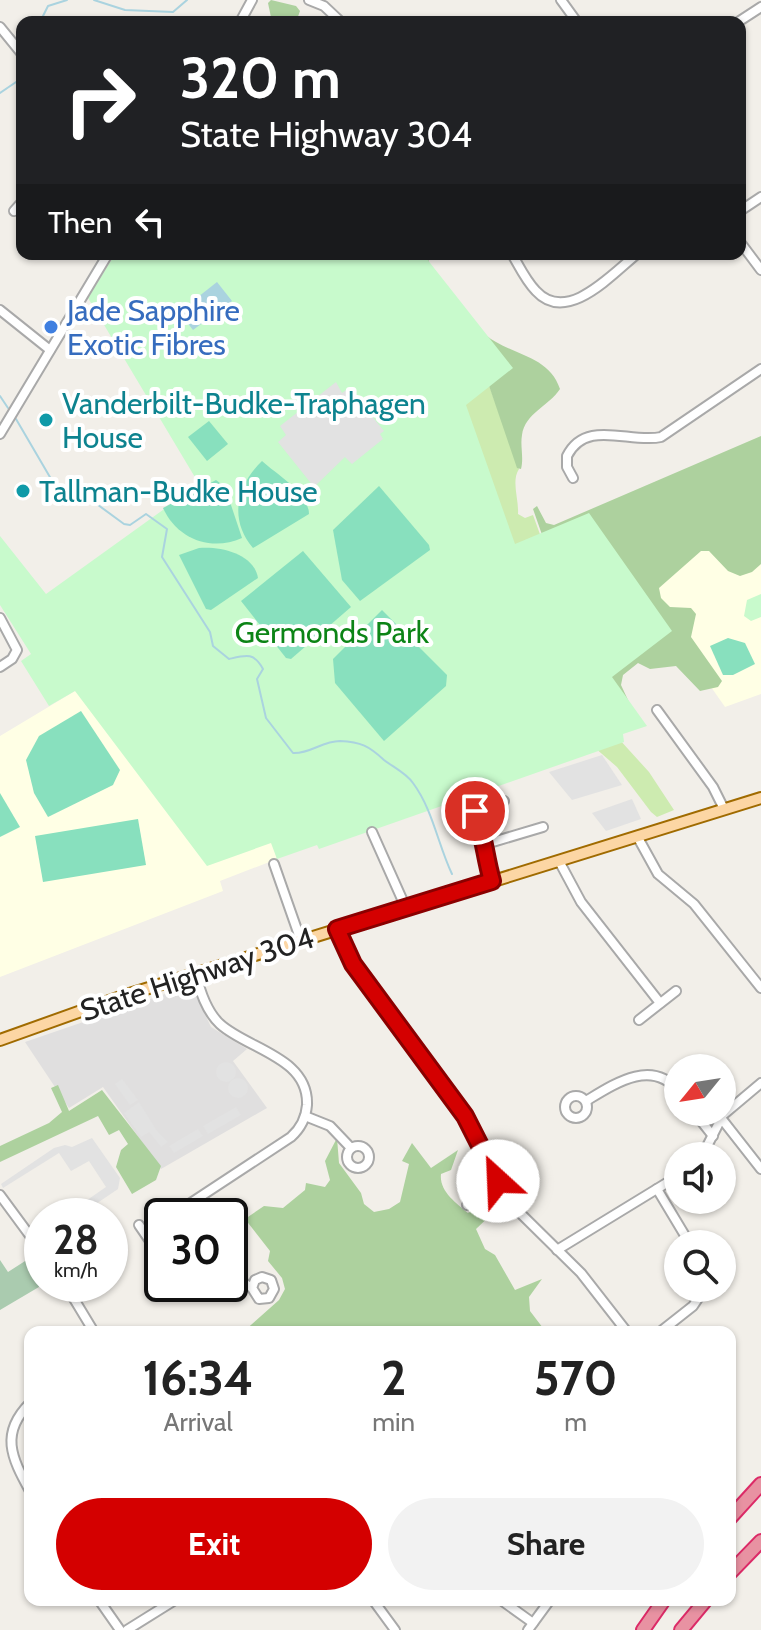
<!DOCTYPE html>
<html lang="en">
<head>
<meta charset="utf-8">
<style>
  :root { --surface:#fff; --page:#f2f2f2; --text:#222; --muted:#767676; --accent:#d40000 }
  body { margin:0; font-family:Cabin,sans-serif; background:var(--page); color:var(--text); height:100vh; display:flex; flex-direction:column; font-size:30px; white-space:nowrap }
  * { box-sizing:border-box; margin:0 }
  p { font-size:26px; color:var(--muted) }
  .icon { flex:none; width:44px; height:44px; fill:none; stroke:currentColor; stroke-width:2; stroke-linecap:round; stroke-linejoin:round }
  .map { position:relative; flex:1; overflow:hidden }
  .details { position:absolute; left:24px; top:1326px; width:712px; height:280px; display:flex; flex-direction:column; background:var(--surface); border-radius:16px; box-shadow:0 2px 6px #0004 }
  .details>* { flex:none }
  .top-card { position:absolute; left:16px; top:16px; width:730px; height:244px; border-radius:16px; box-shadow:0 2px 6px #0004; background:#202124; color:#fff; overflow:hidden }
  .needle { width:52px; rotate:240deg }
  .tools { position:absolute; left:664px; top:1054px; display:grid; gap:16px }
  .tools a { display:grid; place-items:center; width:72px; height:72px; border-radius:50%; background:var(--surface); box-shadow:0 2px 6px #0004; font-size:40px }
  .speed { position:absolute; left:24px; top:1198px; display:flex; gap:16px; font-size:40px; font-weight:700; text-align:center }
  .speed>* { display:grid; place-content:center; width:104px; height:104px; border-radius:50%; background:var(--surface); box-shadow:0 2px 6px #0004; line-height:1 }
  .speed small { font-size:20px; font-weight:400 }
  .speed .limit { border:4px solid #111; border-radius:12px; background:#fff; color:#111 }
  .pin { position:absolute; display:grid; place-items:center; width:68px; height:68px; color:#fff; margin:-34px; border:4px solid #fff; border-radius:50%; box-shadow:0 2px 8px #0007 }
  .me { position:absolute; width:88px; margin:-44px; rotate:335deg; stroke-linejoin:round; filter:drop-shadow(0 0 6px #0008) }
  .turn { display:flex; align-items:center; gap:28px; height:168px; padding:0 32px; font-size:36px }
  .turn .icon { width:104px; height:104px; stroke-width:2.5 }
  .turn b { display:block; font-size:56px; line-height:68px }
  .then { display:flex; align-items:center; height:76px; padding:0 32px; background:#0003; gap:16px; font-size:30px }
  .eta { display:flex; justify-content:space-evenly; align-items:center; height:136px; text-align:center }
  .eta b { font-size:48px; font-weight:700; line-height:56px }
  .cta { display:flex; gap:16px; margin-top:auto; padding:16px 32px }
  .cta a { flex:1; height:92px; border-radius:48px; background:var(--accent); color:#fff; font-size:32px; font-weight:700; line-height:92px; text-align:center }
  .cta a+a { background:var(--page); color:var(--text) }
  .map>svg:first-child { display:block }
  .residential { fill:#e0dfdf }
  .education { fill:#ffffe5 }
  .grass { fill:#cdebb0 }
  .forest { fill:#add19e }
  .cemetery { fill:#aacbaf }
  .park { fill:#c8facc }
  .pitch { fill:#88e0be }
  .parking { fill:#e2e2e2 }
  .water { fill:#aad3df }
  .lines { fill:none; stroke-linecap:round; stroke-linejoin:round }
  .stream { stroke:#aad3df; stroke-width:2 }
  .minor-casing { stroke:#a9a9a9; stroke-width:12 }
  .major-casing { stroke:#a06b00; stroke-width:14 }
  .highway-casing { stroke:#dc2a67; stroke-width:16 }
  .minor { stroke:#fff; stroke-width:8 }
  .major { stroke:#fcd6a4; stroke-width:10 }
  .highway { stroke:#e892a2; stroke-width:12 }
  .route-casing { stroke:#8a0000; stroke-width:20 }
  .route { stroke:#d40000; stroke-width:14 }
  .shop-dot { fill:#3f7fe0; stroke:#fff; stroke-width:3 }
  .culture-dot { fill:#0f9aa8; stroke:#fff; stroke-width:3 }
  .labels { text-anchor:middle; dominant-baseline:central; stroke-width:8; stroke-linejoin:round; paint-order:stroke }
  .shop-label { font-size:30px; fill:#366cbe; stroke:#fff; text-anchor:start }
  .culture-label { font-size:30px; fill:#0d838f; stroke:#fff; text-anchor:start }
  .park-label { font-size:30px; fill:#0c8416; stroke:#fff }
  .street-label { font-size:30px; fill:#222; stroke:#fff }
</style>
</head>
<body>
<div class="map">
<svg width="761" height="1630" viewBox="0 0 761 1630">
  <rect width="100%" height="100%" fill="#f2efe9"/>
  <path class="residential" d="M191,985L211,1027L247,1049L233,1061L267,1108L161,1169L103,1087L69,1108L25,1042Z"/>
  <g class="education">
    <path d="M761,443V694L725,707L589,513Z"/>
    <path d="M75,691L272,843L277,859L220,881L223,891L0,977V736Z"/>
  </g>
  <path class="grass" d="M389,267L484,371L519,469C511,481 519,499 518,514L525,518L533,515L595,686L619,739L649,772L674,810L657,817L651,812L617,767L594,747Z"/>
  <g class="forest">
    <path d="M271,0L296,6L300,11L296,22H272L268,3Z"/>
    <path d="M404,254H428L429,265C448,289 469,327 496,342C520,356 550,359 560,389C549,406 525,413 522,435C520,446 524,458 521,469L517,468L484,371Z"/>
    <path d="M761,436V564L752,572L740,576L728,571L709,551H701L659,588L661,598L670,607L691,608L696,614L691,637L722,681L718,687L700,691L676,666L650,669L638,663L623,675L621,685L634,713L595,686L533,509L537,506L546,523L554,525Z"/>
    <path d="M58,1085L69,1111L102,1090L161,1166L156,1180L132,1194L116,1167L121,1150L128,1144L119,1130L109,1135L98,1116L0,1162V1146L49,1123L62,1112L51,1088Z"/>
    <path d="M337,1138L339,1163L361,1193L364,1204L374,1212L389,1209L400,1202L409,1164L402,1161L412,1143L431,1168L458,1150L451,1170L441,1174C439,1191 456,1203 468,1213L490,1197L497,1209L476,1229L485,1249L495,1255L515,1290L542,1279L529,1297L530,1311L546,1332H243L279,1300L285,1289L282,1278L268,1261L270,1251L245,1219L264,1206L283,1208L305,1190L306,1183L325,1187L330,1180L325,1161Z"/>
  </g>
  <path class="cemetery" d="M36,1254L42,1263L44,1284L0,1310V1260L8,1272Z"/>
  <g class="park">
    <path d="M115,254H423L513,368L466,405L515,544L589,513L672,631L612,677L647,726L623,734L624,742L319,849L317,845L277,859L271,843L207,866L75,691L49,706L21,661L31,654L0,605V536L46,594L199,484L88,298Z"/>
    <path d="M761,594V617L751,621L744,616L747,600Z"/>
  </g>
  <g class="pitch">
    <path d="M209,421L228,444L207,461L188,437Z"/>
    <path d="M262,461C276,474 309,493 309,514L253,548C229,520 236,486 262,461Z"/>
    <path d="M216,480L225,487L242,538C211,552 177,539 163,508Z"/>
    <path d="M379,486L429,545L430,550L360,601L342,580L333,530Z"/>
    <path d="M199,548C221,546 254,554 258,578L211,610L206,609L179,555Z"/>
    <path d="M303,551L351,607L291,659L286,658L241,601Z"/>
    <path d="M382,610L447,675L446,686L384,741L335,683L333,659Z"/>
    <path d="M728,638L745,643L755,664L733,675H723L710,646Z"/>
    <path d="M81,711L120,770L113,785L48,817L34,793L26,760L39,736Z"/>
    <path d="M0,793L20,827L0,837Z"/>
    <path d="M138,819L146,865L43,882L35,836Z"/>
  </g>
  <g class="parking">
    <path d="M336,382L342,393L349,388L384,431L380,434L383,439L352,464L345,457L314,487L278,442L286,435L280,426Z"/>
    <path d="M602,755L622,785L572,800L549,772Z"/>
    <path d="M632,799L641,819L606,831L592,813Z"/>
    <circle cx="226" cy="1072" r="10"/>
    <circle cx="238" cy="1088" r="10"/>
    <path d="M122,1079L138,1100L130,1105L115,1084Z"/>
    <path d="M139,1102L157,1131L168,1142L161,1147L149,1132L141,1137L124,1113Z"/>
    <path d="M236,1107L241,1115L208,1134L203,1126Z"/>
    <path d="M198,1129L203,1136L174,1153L169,1146Z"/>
    <path d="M92,1138L120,1178L118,1189L78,1216H54L74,1203L80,1205L106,1187L89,1161L71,1171L59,1153L3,1188L1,1184L54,1148L65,1145L72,1147Z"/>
  </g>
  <path class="water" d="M217,282L232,301L193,330L179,312Z"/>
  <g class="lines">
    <g class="stream">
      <path d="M94,0L125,10L173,12L187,0"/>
      <path d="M40,22L48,6L67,0"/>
      <path d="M0,93L22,78"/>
      <path d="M0,396L8,408"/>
      <path d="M16,419L54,484L94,502L124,524L130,525L146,514L167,529L162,557L210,632L213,646L229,659C246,655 254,652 263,669L257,679L266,718L293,753C310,754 322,741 340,741C361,742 369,746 384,760C393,767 406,773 413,783C433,810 438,845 452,874"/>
    </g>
    <defs>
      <g id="minor">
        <path d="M309,0L324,6L341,22"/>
        <path d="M561,0L577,22"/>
        <path d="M240,22L252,0"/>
        <path d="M738,22L761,7"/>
        <path d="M0,27L22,54"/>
        <path d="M14,211L22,202"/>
        <path d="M740,211L761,197"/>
        <path d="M740,242L761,270"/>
        <path d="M512,254C519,266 526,281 536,291C567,325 612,274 637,254"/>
        <path d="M0,310L50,350"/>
        <path d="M0,434L108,254"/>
        <path d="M573,478L567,467V456C586,418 630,444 661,437L761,369"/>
        <path d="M0,618L17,650L12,659L0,667"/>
        <path d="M657,710L713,787L724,809"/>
        <path d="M450,820L475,811"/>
        <path d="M372,832L406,908"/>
        <path d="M637,836L658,874L694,904L761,988"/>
        <path d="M486,844L543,827"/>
        <path d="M559,861L581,902L660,1003"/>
        <path d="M274,864L301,941"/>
        <path d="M492,881C485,857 484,835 475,811L504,801"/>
        <path d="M337,929L353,964L469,1122L512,1205L581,1273L627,1332"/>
        <path d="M639,1020L676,991"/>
        <circle cx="576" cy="1107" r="11"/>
        <path d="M586,1101C614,1084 652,1058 678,1091"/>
        <path d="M694,1112L713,1136"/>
        <path d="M305,1116L330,1126L351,1148"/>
        <path d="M721,1118L761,1169"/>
        <circle cx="358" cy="1157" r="11"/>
        <path d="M702,1156L723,1115L761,1083"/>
        <path d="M657,1189L690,1244"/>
        <path d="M0,1195L42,1252"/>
        <path d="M467,1205L498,1181"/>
        <path d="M171,1216L291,1137C301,1128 306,1118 307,1105C309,1057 247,1049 220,1024C206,1011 200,991 196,974"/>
        <path d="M139,1225L150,1241"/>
        <path d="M145,1233L162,1222"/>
        <path d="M557,1250L678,1176"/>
        <path d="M230,1274L252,1288L259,1299L269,1298L274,1289L271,1280L262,1277L255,1280L252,1288"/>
        <path d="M65,1284L94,1332"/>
        <path d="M660,1332L693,1306L705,1288"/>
        <path d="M30,1403C0,1433 11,1457 30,1491"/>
        <path d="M99,1600L120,1630"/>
        <path d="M373,1600L395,1630"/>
        <path d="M484,1600H490"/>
        <path d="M501,1600L533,1623"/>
        <path d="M127,1630L175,1600"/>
        <path d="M528,1630L550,1600"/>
      </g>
      <path id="major" d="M0,1040L123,996L761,798"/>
      <g id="highway">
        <path d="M730,1518L761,1484"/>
        <path d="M730,1573L761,1541"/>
        <path d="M643,1630L664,1600"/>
        <path d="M681,1630L706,1600"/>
      </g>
    </defs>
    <use href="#minor" class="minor-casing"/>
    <use href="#major" class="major-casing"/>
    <use href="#highway" class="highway-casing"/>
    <use href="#minor" class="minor"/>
    <use href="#major" class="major"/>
    <use href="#highway" class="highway"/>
  </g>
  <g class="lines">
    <defs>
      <path id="route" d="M475,811C484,835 485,857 492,881L337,929L353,964L465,1116L498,1181"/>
    </defs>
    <use href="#route" class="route-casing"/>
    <use href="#route" class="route"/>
  </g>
  <circle class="shop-dot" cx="51" cy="327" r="8"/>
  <g class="culture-dot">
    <circle cx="46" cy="420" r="8"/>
    <circle cx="23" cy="491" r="8"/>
  </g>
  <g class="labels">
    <g class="shop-label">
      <text x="67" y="310">Jade Sapphire<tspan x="67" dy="34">Exotic Fibres</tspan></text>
    </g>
    <g class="culture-label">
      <text x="62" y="403">Vanderbilt-Budke-Traphagen<tspan x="62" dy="34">House</tspan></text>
      <text x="39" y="491">Tallman-Budke House</text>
    </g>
    <g class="park-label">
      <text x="332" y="632">Germonds Park</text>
    </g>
    <g class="street-label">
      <text transform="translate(197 974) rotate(-18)">State Highway 304</text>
    </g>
  </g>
</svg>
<div class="tools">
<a><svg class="needle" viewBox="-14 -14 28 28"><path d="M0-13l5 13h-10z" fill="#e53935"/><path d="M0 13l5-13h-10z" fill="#767676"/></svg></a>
<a><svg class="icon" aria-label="sound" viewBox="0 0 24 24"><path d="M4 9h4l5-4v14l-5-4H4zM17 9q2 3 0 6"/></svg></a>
<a><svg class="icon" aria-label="search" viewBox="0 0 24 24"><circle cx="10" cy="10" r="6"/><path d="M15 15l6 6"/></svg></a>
</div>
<div class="speed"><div>28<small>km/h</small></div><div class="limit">30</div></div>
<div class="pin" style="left:475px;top:811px;background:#d93025"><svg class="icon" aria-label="arrive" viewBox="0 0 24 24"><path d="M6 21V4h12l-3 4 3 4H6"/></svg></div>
<svg class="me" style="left:498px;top:1181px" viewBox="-20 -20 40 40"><circle r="19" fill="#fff"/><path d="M0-13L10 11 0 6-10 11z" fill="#d40000"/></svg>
<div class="top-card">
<div class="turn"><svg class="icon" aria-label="right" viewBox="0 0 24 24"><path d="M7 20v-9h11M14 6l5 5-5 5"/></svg><div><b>320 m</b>State Highway 304</div></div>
<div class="then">Then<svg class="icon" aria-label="left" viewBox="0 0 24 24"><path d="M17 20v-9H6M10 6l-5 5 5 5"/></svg></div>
</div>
<section class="details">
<div class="eta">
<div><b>16:34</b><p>Arrival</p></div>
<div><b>2</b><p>min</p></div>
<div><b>570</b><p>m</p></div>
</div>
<div class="cta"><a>Exit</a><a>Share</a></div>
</section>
</div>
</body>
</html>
